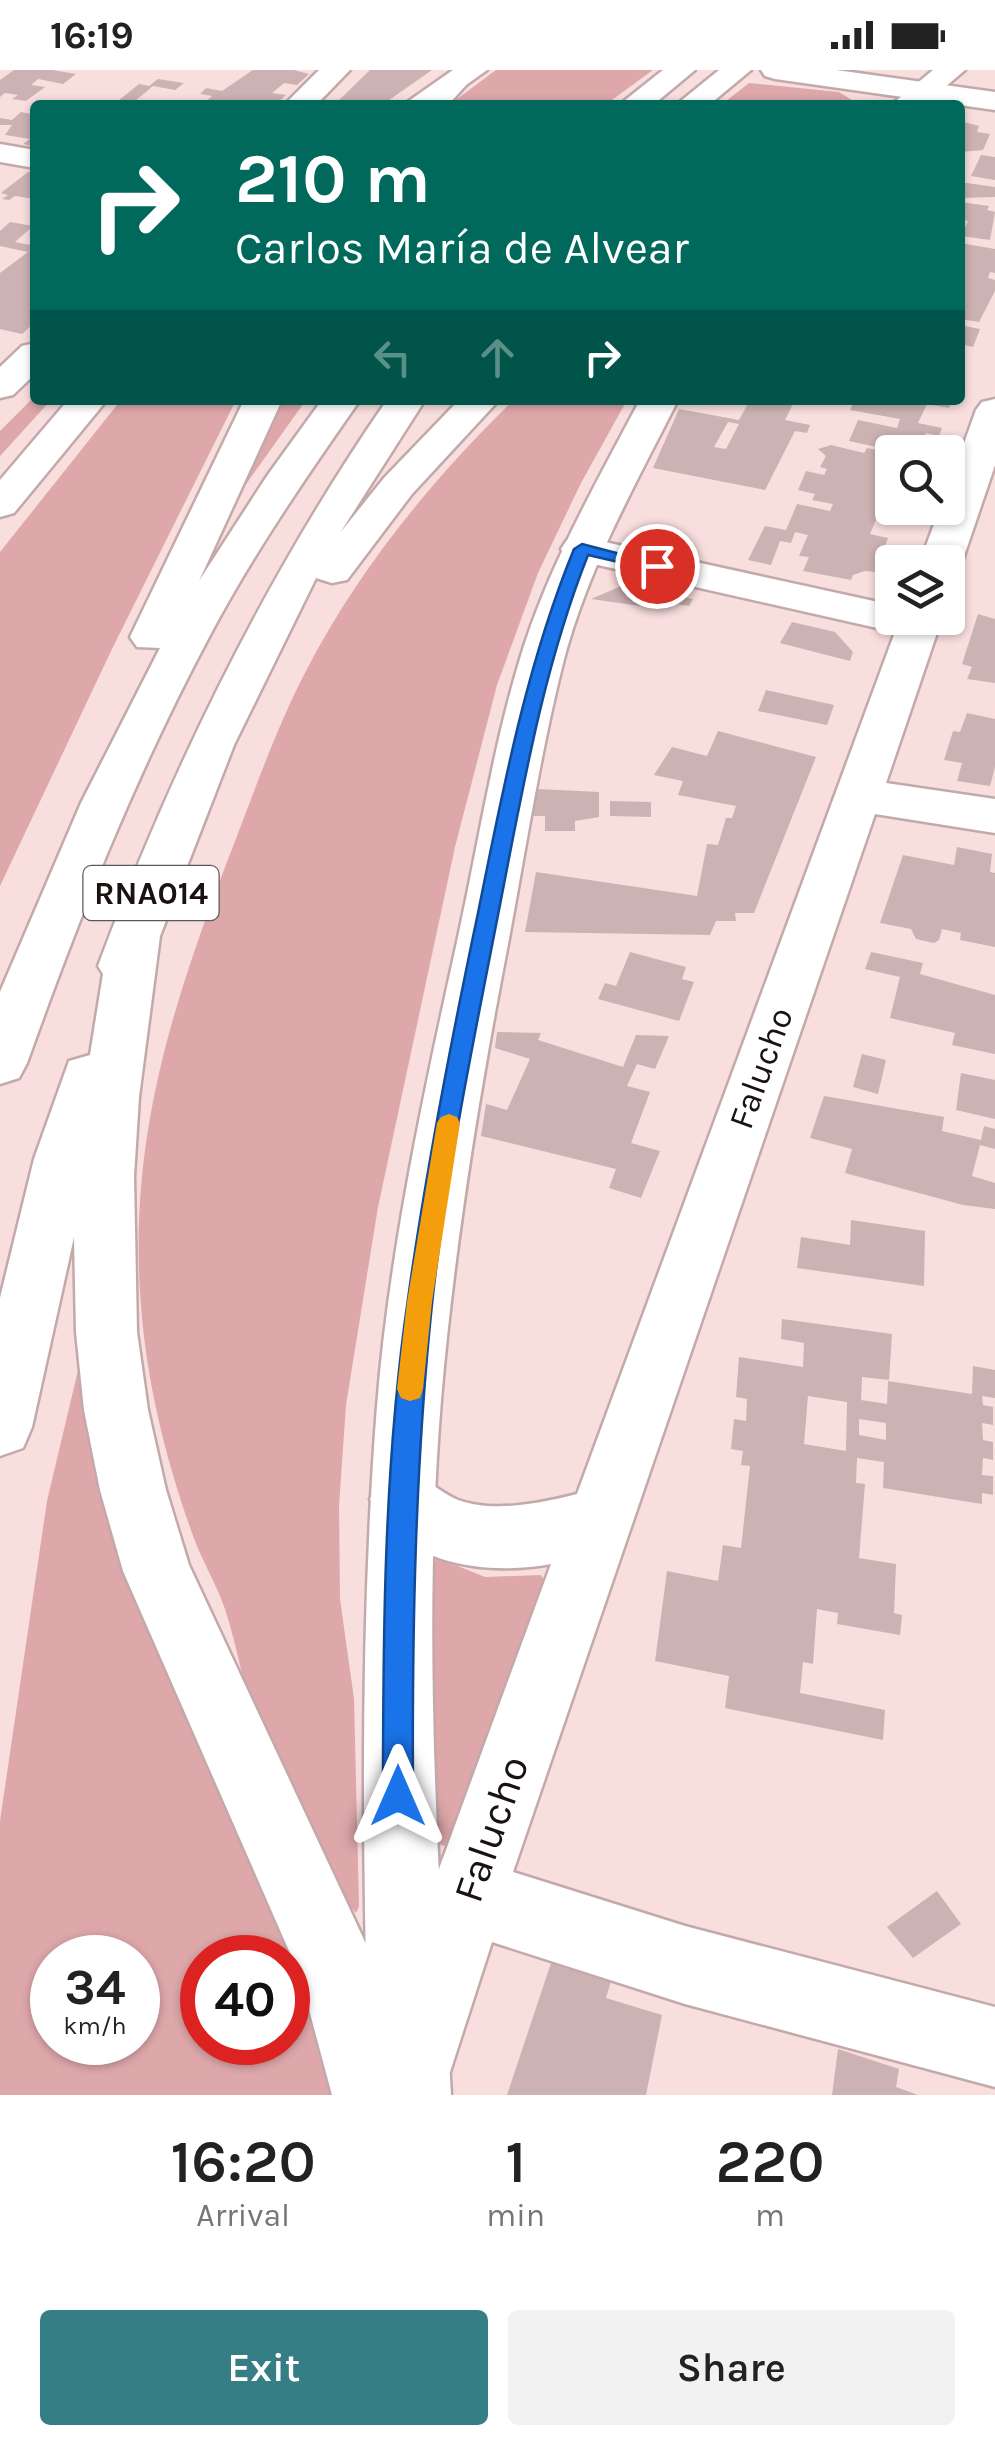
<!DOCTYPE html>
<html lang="en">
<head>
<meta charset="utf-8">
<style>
  :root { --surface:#fff; --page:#f2f2f2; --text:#222; --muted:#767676; --accent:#367e85 }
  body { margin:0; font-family:Karla,sans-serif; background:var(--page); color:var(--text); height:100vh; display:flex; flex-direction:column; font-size:38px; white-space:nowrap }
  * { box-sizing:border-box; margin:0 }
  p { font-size:32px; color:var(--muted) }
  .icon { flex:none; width:55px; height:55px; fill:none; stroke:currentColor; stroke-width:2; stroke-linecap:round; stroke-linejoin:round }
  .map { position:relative; height:2025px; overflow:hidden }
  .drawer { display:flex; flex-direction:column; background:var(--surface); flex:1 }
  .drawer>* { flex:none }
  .hud { position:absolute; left:30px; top:30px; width:935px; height:305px; border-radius:10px; box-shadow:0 2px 8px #0004; background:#00695c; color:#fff; overflow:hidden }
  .tools { position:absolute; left:875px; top:365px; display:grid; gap:20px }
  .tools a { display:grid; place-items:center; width:90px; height:90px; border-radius:10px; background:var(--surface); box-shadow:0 2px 8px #0004; font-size:50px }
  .speed { position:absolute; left:30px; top:1865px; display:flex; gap:20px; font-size:50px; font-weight:700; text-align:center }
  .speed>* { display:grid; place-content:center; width:130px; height:130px; border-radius:50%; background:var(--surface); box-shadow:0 2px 8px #0004; line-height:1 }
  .speed small { font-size:25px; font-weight:400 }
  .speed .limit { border:15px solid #d22; background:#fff; color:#111 }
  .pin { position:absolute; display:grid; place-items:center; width:85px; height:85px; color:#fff; margin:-42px; border:5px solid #fff; border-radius:50%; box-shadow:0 2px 10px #0007 }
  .me { position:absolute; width:110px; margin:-55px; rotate:0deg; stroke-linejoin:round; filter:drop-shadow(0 0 8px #0008) }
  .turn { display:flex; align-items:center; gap:35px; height:210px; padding:0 40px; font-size:45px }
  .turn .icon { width:130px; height:130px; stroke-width:2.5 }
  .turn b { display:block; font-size:70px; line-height:85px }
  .lanes { display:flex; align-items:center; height:95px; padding:0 40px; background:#0003; justify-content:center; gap:50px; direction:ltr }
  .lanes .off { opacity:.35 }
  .eta { display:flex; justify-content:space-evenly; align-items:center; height:170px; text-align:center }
  .eta b { font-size:60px; font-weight:600; line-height:70px }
  .action { display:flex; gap:20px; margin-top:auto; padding:20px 40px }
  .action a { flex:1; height:115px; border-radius:10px; background:var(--accent); color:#fff; font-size:40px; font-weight:600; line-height:115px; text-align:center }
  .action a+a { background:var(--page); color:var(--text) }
  .status { display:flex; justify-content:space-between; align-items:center; height:70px; padding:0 50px; background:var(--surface); direction:ltr }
  .status svg { height:28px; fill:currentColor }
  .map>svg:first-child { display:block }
  .green { fill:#dea7aa; fill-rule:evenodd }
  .building { fill:#ccb2b2; fill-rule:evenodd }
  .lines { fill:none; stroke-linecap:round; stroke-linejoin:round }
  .street-casing { stroke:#c3a9aa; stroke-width:5 }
  .secondary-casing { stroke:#c3a9aa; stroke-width:5 }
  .highway-casing { stroke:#c3a9aa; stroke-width:5 }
  .street { fill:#fff; fill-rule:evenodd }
  .secondary { fill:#fff; fill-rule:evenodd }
  .highway { fill:#fff; fill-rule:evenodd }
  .route { fill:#1a73e8; stroke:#114b97; stroke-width:2.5 }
  .slow { fill:#f59e0b }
  .labels { text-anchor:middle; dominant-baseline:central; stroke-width:8; stroke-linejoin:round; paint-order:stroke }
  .shield { fill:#fff; stroke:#5f5858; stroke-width:2.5 }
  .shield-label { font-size:32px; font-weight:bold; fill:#1a1111 }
  .street-label { font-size:35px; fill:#1a1111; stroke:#fff }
  .near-street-label { font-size:42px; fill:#1a1111; stroke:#fff }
</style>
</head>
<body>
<div class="status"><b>16:19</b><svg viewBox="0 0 49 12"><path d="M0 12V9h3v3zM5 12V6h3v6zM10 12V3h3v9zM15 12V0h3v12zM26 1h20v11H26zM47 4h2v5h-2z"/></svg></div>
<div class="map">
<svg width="995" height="2025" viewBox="0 0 995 2025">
  <rect width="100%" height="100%" fill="#f9dede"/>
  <g class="green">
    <path d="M496,0H653L605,35H449Z"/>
    <path d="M749,13L839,22L860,35H721Z"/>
    <path d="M35,326V330H51L0,386V361Z"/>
    <path d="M121,330H236L112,579L0,816V482Z"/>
    <path d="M278,330H306L229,438Z"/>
    <path d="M514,330H627L581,413L538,503L497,615L455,777L378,1137L346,1335L339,1436L340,1529L354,1629L359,1836L356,1843C327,1810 310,1767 291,1727C280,1705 267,1683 258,1660C244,1621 238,1579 225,1539C216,1513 201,1489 192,1463C166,1390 147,1314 141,1236C128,1074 170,941 227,792C252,728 275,660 307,599C359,499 433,408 514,330Z"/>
    <path d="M80,1292L223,1702L345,2025H0V1751L47,1431ZM52,1888H138V1972H52ZM202,1888H288V1972H202Z"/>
    <path d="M440,1489L485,1507L541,1505L546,1514L452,1771L443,1776L436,1771L430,1652L435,1491Z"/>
  </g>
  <g class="building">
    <path d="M14,0H52L76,4L63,14L38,9L31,15L45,17L26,31L12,29L18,25L5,23L0,27V10Z"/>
    <path d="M253,0H294L309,4L297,15L284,13L272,23L286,25L275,35H202L212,26L200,24L206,18L222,21Z"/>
    <path d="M370,0H432L382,35H334Z"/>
    <path d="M158,9L184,13L175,20L153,16L135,31L113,35L139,14L149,16Z"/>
    <path d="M21,42L35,45V77L23,74L30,69L5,65L12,55H0V48L12,50Z"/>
    <path d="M960,51L979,56L977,62L990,64L983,80L960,82Z"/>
    <path d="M981,85L995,87V110L971,106Z"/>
    <path d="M28,102L35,103V129L15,126L9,130L2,129L8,125L1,123Z"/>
    <path d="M960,112L995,117V127L960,128Z"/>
    <path d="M960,132L989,136L987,140L995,142L990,170L961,166L968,151L960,149Z"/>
    <path d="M10,152L33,156L15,172L35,176V252L22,264L0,259V203L28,182L0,176V161Z"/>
    <path d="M960,173L995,179V203L990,202L988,208L995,210V221L979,252L960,249Z"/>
    <path d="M960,255L980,259L973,277L960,274Z"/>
    <path d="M750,330H795L785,350L810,355L807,363L795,361L765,420L653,398L679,339L739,350ZM728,352L739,354L726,379L714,377Z"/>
    <path d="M855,330H952L949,338L927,334L918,353L942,358L939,366L926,363L918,382H899L849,371L858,350L897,358L900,349L850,340Z"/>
    <path d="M831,375L864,383L867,378L892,383V412L870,464L888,468L880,489L890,491L886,503L865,501L853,505L851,510L803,501L809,487L799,486L808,465L795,462L791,473L780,471L771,495L748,490L765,456L786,460L797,434L830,441L833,434L812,430L815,424L798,420L806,401L824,405L827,399L820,397L826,386L818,379Z"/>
    <path d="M626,514L693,529L689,536L664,532L662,539L591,529Z"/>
    <path d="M978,544L995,549V613L967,609L972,597L962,594Z"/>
    <path d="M792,552L835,562L853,582L850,591L780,573Z"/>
    <path d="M766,620L834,635L827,655L758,641Z"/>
    <path d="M967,643L995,649V697L990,716L957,711L962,693L944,690L953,661L960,662Z"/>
    <path d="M718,661L816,687L754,843H735L736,851H716L710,865L525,862L536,802L697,826L707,774L718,775L726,748H732L736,736L678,725L683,711L654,705L672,677L707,686Z"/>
    <path d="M537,719L599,722V747L575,751V761H545V746H530Z"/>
    <path d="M610,731L651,732V747L610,746Z"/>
    <path d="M957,777L992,784L990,802L995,803V877L960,870L961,863L942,859L939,870L934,873L916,869L911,859L880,853L903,785L954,795Z"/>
    <path d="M630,882L686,897L682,909L694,912L679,951L598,929L605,913L616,916Z"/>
    <path d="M871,882L923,893L920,904L995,925V984L952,975L955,963L890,948L900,907L865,899Z"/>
    <path d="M497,962L541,963L538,970L623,997L636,965L669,966L655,999L637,994L627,1016L650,1022L631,1073L660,1081L641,1128L609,1118L616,1099L481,1066L486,1034L507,1040L530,989L495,978Z"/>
    <path d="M862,984L886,990L878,1024L853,1017Z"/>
    <path d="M961,1003L995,1010V1049L956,1040Z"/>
    <path d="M824,1026L944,1047L942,1061L981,1070L984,1056L995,1059V1079L980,1075L972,1106L995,1113V1139L963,1135L845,1103L852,1079L810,1068Z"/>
    <path d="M851,1150L925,1161L924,1216L797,1198L801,1167L850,1175Z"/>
    <path d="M782,1249L892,1264L889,1310L862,1307L861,1330L887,1334L888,1311L972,1324L973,1296L995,1300V1328L982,1326L983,1335L993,1337V1355L982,1353L983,1370L993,1372V1390L983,1388L982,1405L993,1406V1425L982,1423V1434L883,1418L884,1392L857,1388L856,1413L865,1414L859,1488L896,1494L894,1543L902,1545L900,1565L837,1554L838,1543L817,1539L813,1594L803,1592L800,1623L885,1640L883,1670L725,1638L729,1606L655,1591L667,1501L718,1511L723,1475L741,1478L750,1396L741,1395L743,1381L731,1379L734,1349L746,1351L747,1329L736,1327L739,1287L803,1297L804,1273L781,1269ZM808,1326L847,1332L846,1381L804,1374ZM859,1349L886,1353V1370L859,1365Z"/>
    <path d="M937,1821L961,1854L913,1888L887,1857Z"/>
    <path d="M551,1893L611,1911L606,1928L662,1945L646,2025H507Z"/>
    <path d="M838,1979L899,1999L896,2017L918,2025H832Z"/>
  </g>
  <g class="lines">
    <defs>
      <g id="street">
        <path d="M319,0H350L316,35H284Z"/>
        <path d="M761,0H836L995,22V40L775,9L765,6Z"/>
        <path d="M0,74L35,80V98L0,92Z"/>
        <path d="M35,273V304L13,325L0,328V297L22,276Z"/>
        <path d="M995,329V395L962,492L956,501L948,503V492H920L940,438H948V418L976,340L982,332Z"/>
        <path d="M582,467L892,535V548H942L886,713L995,729V763L875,744L513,1802L685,1856L995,1937V2017L685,1934L492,1872L450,2002L422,2014L394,2002L382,1974L429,1826L551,1494C488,1506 399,1495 370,1429L380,1407L403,1398C424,1406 439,1422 458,1430C494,1443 541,1433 577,1424L895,562L567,488L561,479L567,470Z"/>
      </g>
      <g id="secondary">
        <path d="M453,0H487L438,35H403Z"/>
        <path d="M933,0H965L924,35H891Z"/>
        <path d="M68,330H107L14,443L0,447V410Z"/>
        <path d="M640,330H678C634,417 584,505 561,601C539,691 525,783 508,874C479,1024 454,1177 441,1330C422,1561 438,1794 451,2025H369C363,1795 359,1566 377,1336C389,1183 424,1021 457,872C477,781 491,688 517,599C544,504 594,417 640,330Z"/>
      </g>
      <g id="highway">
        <path d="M663,0H695L653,35H619Z"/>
        <path d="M719,0H751L709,35H676Z"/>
        <path d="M453,5L463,8L467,14L448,35H416L443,8Z"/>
        <path d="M244,330H282L199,511L267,406L322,330H360C306,407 253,484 209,567C136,704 79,847 27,993L19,1008L0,1014V922L81,733L160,578L137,577L130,567Z"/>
        <path d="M387,330H425L340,463L384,408L459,330H499L412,424L347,510L332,513L316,508L234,675L160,866L139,1027L134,1106L137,1262L148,1340L166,1420L189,1495L366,1874L414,2025H332L300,1906L123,1501L100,1420L84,1340L76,1262L74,1167L32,1357L23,1378L0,1386V1228L34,1089L69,991L90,985L103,904L98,896C173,695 265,507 387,330Z"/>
      </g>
    </defs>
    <use href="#street" class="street-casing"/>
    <use href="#secondary" class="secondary-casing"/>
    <use href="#highway" class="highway-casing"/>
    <use href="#street" class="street"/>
    <use href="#secondary" class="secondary"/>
    <use href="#highway" class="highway"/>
  </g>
  <path class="route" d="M582,474L666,496L657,501L588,485C542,601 522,723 498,845C473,973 446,1104 432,1234C415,1397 412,1562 413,1726L409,1737L398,1741L387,1737L383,1726C383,1561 384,1393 408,1229C426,1100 451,971 478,843C503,719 526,596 574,479Z"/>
  <path class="slow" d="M449,1044L457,1047L460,1053L432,1232L423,1319L420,1328L410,1331L401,1328L397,1319L407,1232L437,1053L441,1047Z"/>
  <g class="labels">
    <rect class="shield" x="83.5" y="796" width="135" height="54" rx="8"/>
    <g class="shield-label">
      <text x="151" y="823">RNA014</text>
    </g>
    <g class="street-label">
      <text transform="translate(761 998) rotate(-70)">Falucho</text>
    </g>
    <g class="near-street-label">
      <text transform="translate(491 1759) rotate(-71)">Falucho</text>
    </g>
  </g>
</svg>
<div class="tools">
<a><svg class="icon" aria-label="search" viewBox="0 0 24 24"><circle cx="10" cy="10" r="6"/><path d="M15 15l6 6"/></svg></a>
<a><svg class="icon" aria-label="layers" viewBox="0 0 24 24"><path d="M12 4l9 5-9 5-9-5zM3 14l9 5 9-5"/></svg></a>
</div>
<div class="speed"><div>34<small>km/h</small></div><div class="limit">40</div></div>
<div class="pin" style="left:657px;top:496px;background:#d93025"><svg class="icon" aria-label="arrive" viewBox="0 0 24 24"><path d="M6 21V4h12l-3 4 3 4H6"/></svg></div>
<svg class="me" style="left:398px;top:1726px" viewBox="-20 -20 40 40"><path d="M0-17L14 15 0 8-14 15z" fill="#1a73e8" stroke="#fff" stroke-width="4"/></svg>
<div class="hud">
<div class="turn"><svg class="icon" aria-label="right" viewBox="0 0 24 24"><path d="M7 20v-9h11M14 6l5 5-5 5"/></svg><div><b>210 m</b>Carlos María de Alvear</div></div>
<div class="lanes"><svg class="icon off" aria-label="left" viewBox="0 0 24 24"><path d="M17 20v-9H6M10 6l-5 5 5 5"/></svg><svg class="icon off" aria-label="ahead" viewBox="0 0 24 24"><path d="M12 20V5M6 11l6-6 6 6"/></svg><svg class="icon" aria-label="right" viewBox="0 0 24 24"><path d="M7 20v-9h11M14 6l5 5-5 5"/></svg></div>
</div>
</div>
<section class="drawer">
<div class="eta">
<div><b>16:20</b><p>Arrival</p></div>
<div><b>1</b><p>min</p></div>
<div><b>220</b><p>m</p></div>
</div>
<div class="action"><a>Exit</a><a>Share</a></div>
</section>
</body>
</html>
